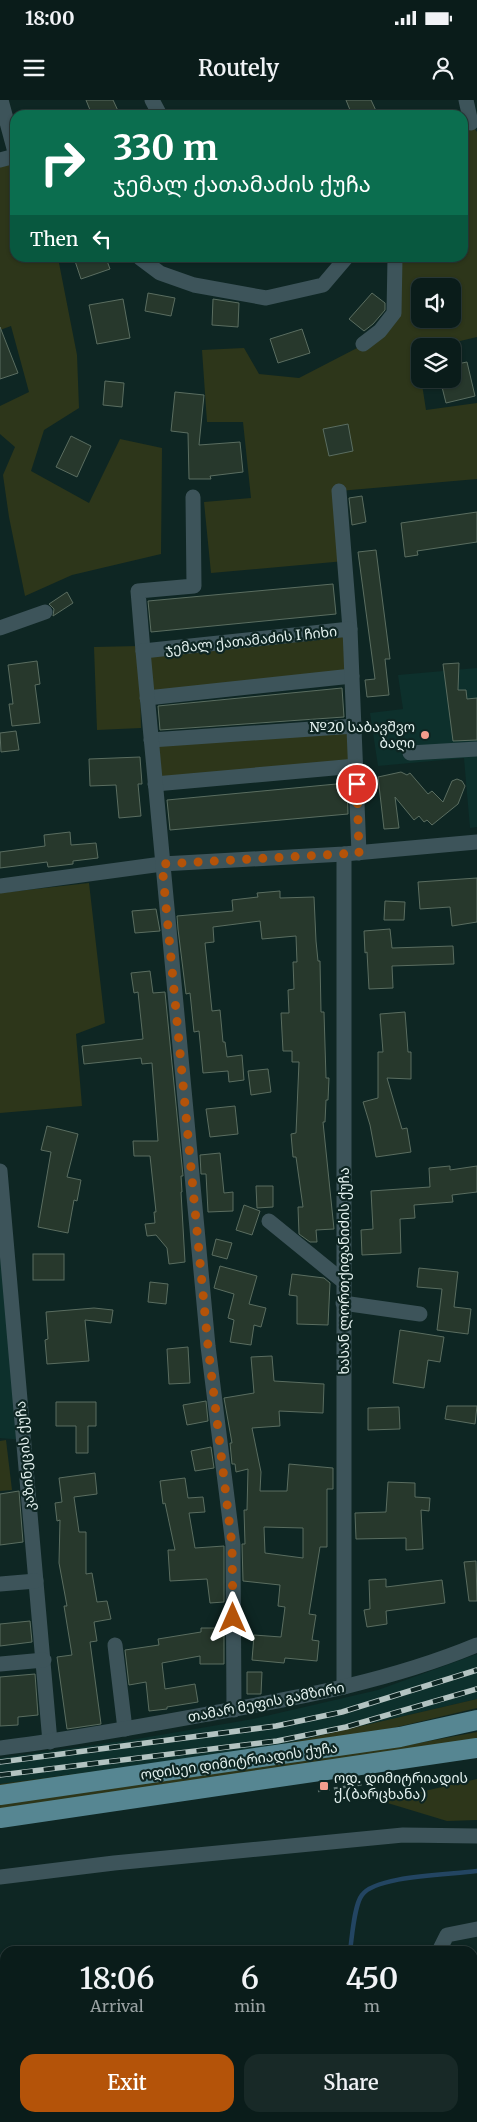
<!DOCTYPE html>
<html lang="en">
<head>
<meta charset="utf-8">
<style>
  :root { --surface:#0a1c1a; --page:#182927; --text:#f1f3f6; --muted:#99a1a2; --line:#2a3a39; --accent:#b45309 }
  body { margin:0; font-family:Merriweather,"Noto Sans Georgian",serif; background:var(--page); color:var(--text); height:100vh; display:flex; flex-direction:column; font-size:19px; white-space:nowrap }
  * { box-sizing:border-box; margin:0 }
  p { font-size:16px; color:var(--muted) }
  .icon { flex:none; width:28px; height:28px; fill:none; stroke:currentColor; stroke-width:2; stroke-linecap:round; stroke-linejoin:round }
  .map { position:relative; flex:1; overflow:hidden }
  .details { position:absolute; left:0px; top:1846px; width:478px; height:176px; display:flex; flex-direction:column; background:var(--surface); border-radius:15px 15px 0 0; box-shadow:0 1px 4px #0004,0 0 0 1px var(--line) }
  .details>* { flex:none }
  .hud { position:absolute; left:10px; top:10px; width:458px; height:152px; border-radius:15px; box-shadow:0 1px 4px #0004,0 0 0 1px var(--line); background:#0b6e4f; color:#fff; overflow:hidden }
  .fabs { position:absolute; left:411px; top:178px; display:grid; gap:10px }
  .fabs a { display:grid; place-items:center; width:50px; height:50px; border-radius:10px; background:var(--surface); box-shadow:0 1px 4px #0004,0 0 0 1px var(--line); font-size:25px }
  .pin { position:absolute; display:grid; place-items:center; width:42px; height:42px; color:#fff; margin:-21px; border:2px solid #fff; border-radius:50%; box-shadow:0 1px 5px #0007 }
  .me { position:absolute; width:55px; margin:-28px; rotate:0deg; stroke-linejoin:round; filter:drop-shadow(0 0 4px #0008) }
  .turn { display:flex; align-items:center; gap:18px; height:105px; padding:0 20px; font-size:22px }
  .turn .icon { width:65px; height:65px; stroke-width:2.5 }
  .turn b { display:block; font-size:35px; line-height:42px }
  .then { display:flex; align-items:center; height:48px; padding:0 20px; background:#0003; gap:10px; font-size:19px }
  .eta { display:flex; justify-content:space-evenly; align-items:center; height:85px; text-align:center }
  .eta b { font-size:30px; font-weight:600; line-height:35px }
  .cta { display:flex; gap:10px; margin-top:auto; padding:10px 20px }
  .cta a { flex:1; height:58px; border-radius:15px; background:var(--accent); color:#fff; font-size:20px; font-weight:600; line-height:58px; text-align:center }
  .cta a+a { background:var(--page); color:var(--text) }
  .status { display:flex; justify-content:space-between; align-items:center; height:35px; padding:0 25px; background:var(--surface); direction:ltr }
  .status svg { height:14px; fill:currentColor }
  header { display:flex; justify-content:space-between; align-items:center; height:65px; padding:0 20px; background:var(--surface); font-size:22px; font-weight:600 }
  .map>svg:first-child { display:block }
  .built { fill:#0d302c }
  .green { fill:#2d361a; fill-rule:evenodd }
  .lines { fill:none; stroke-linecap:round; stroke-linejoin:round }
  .stream { stroke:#234562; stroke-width:4.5 }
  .building { fill:#27382c; stroke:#5a6d60; fill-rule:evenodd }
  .path { stroke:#657976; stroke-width:2.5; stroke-dasharray:4 4; stroke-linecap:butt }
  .minor { stroke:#3d545a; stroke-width:15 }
  .major { stroke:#568692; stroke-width:20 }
  .rail-casing { stroke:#b3c3c1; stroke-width:5.5 }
  .rail { stroke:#0e2623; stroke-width:4; stroke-dasharray:11; stroke-linecap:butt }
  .route { stroke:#b45309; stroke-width:9; stroke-dasharray:0 16.2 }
  .poi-dot { fill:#f49d8c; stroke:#0e2623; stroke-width:2 }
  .labels { text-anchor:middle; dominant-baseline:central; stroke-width:4.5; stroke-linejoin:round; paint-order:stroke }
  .street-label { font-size:14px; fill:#e2f0ee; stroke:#0e2623 }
  .poi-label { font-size:14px; fill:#e2f0ee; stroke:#0e2623; text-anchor:end }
</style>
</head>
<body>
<div class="status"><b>18:00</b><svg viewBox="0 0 49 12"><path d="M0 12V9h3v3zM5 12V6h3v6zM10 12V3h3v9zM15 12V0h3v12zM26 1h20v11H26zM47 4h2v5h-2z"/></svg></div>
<header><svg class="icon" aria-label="menu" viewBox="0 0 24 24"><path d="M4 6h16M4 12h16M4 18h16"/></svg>Routely<svg class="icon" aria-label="person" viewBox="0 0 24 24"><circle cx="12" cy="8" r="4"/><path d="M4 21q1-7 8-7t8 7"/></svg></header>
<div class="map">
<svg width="477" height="2022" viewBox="0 0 477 2022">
  <rect width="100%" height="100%" fill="#0e2623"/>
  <g class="built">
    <path d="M477,568V727L470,728L464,658L378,666L370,613L403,609L398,575Z"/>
    <path d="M0,1071L24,1340L0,1338Z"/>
    <path d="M477,1554V1599L263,1649L0,1684V1658L131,1640L253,1619L378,1590Z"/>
  </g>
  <g class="green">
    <path d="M471,23L477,32V237L439,246H420V251L417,252L426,310L477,303V379L339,391L345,461L211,473L204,402L251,398L243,322H207L202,250L244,248L259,274L299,278L359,247L394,213L395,158H462L463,25ZM420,186H452V219H420Z"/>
    <path d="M15,56V158H58L77,255L79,308L44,330L31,371L89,403L120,339L162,348L161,454L72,475L25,496L9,417L3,375L15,347L0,334V306L29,292L11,226L0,230V60Z"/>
    <path d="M350,529L351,577L147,598L143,551Z"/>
    <path d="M139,546L141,628L97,630L94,547Z"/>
    <path d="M355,626L356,666L155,684L151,640Z"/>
    <path d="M89,783L105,923L76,934L82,1006L0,1013V793Z"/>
    <path d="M6,1340L12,1390L0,1391V1341Z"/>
    <path d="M477,1599V1608L372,1633L0,1690V1684L263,1649Z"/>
    <path d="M477,1632V1640L0,1709V1704L408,1645Z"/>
    <path d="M477,1679V1720L447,1721L381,1701Z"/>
  </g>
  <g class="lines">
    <g class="stream">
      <path d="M350,1851C352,1838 354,1805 362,1795C376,1775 452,1775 477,1771"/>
      <path d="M328,2022L329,2018"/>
    </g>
  </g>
  <g class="building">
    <path d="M86,0H113L120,15H92Z"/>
    <path d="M346,0H371L378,15H352Z"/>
    <path d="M74,158H106L110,169L81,179Z"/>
    <path d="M148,193L175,198L171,216L145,211Z"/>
    <path d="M372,193L385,203V210L373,224L364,231L349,219Z"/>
    <path d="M123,199L130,238L97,244L89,205Z"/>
    <path d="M213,199L239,203L238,227L212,225Z"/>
    <path d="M0,227L18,273L0,279Z"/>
    <path d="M302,229L310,253L278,263L270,239Z"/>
    <path d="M467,262L475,296L446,303L440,279H452V265Z"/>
    <path d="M105,281L124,283L122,307L103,305Z"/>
    <path d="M175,292L204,295L199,345L240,342L243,372L210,376L211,379H189L188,333L171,331Z"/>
    <path d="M348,324L353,351L329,356L323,329Z"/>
    <path d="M71,336L91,346L77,377L56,367Z"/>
    <path d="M362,396L366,422L352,425L349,398Z"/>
    <path d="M477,412V442L417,451L418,455L405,457L401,423Z"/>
    <path d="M376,450L390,559H385L389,595L367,597L365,580L375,579L358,452Z"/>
    <path d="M333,484L336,514L151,532L148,501Z"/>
    <path d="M67,492L73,503L53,516L54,509L49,504Z"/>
    <path d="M37,561L40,584L35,585L40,623L12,626L9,604H13L8,565Z"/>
    <path d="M459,563L458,590H466L467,599L477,598V640L453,641L443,564Z"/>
    <path d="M342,588L344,617L160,630L158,606Z"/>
    <path d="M16,631L19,650L1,652L0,633Z"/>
    <path d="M140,657L142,684H138L141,716L119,718L116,685L90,686L89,659Z"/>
    <path d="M401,672L407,675L410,673L428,694L432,691L443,702L452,681L457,679L462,681L465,686L458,704L432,725L427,720L424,722L419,716L414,720L395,697L399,728L384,729L378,677Z"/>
    <path d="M347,683L348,714L170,730L167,700Z"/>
    <path d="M70,732L71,745L96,743L98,758L73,761V764L48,767L47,762L0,768V752L45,746L44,735Z"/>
    <path d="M477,778V822L452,826L450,807L420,809L418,782Z"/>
    <path d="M280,791V798L314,797L316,841L318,861H320L321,912H324L326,978H329L328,1000H326L325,1022H323L334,1129L316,1130L317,1142H310L299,1134L298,1107H303L296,1057H293L291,1034L296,1033L299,962H292V951H283L281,913H289L288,890L294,889L293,862H297L296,836L262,839L260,821L213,827L214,842L205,843L212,911L220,910L223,942H225L227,957L242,955L244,980L229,982L228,971L203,973L199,931L194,932L190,893L186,894L178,829L177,816L233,811L232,800L258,797L257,793Z"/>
    <path d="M385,801L405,802L404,820H384Z"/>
    <path d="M156,809L160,831L135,833L132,811Z"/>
    <path d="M390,829L392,848L453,846L454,864L392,866L393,888L369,889L367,852L365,853L364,831Z"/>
    <path d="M150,871L153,893L165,892L183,1076H181L182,1092H181L185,1162L169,1164L167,1148L156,1135L147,1136L145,1124L155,1123L154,1112H156L150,1056H134L133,1041H158L152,963L142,964L141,958L84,964L82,946L143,939L138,892L134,893L131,873Z"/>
    <path d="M405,912L408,952H411V979L387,978L402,1029L407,1028L411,1052L376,1057L370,1025L363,1002L378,998V952H383L380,914Z"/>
    <path d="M268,969L271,992L251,995L248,971Z"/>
    <path d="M235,1006L238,1034L210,1037L206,1009Z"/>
    <path d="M47,1026L78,1034L67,1077L81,1080L77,1101L74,1100L68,1133L38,1127L51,1052L41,1050Z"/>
    <path d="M220,1053L224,1093L233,1092V1111L208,1112L206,1074H201L200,1055Z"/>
    <path d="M450,1066V1070L477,1066V1092L452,1095L453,1102L414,1105L415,1118L400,1119L401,1153L362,1155L361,1130L373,1129L371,1091L430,1087L429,1068Z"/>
    <path d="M256,1086H273V1107L257,1108Z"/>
    <path d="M244,1105L260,1111L252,1135L236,1130Z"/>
    <path d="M216,1139L232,1143L227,1159L212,1155Z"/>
    <rect x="33" y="1154" width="31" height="26"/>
    <path d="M220,1166L257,1176L249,1204L266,1208L261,1227L254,1225L251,1245L230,1242L234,1220L228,1218L234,1194L214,1188Z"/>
    <path d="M419,1168L458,1172L454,1207L471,1209L468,1234L437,1230L442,1189L417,1187Z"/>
    <path d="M292,1174L324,1178L330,1183L328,1225L297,1224V1196L289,1195Z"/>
    <path d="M150,1182L168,1184L166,1204L148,1202Z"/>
    <path d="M94,1208L113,1210L111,1223L85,1220L89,1261L47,1264L45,1240L48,1239L46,1212Z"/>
    <path d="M400,1230L444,1237L440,1262L428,1260L424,1288L393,1283Z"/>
    <path d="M188,1247L190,1283L169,1284L167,1249Z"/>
    <path d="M272,1256L274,1281L324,1284L323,1313L279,1311L280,1326L252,1328L261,1372L260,1391H287L289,1364L333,1368V1389H327V1447H320L309,1514L316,1515L312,1540L319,1541L317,1561L285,1558L284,1563L252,1560L254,1535L281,1537L285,1507L278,1506L280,1485L243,1481L242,1444H245L244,1410H247L248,1369L236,1372L235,1364H232L230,1343H232L224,1298L254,1293L251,1257ZM264,1427L303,1428V1458L265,1453Z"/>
    <path d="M206,1301L208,1321L187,1325L183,1305Z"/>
    <path d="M56,1302H96V1326H88V1353H76V1326H56Z"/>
    <path d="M447,1306H477L475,1324L445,1319Z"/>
    <path d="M399,1307L400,1329L368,1330V1308Z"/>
    <path d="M211,1347L214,1368L195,1371L191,1351Z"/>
    <path d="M95,1373L97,1394L74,1397L79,1432H86V1474L92,1473L97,1502L107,1501L111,1519L94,1522L97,1541L90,1542L101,1624L67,1629L57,1557L72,1555L64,1506H67L59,1463L60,1420L57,1421L55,1403L62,1402L59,1378Z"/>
    <path d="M185,1378L188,1398L203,1397L205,1412L189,1413L195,1448L224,1446V1502L210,1503L207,1479L170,1481L168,1450H175L165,1403L163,1404L160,1381Z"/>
    <path d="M388,1382L415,1383V1397L430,1398L429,1411L421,1410L423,1449L406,1450V1438L356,1439L355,1413L386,1412Z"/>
    <path d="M19,1391L23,1442L0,1445V1394Z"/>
    <path d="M476,1461L477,1501H469L464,1462Z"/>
    <path d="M386,1479V1487L442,1480L445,1503L386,1511L387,1524L367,1527L364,1510L370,1509L369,1480Z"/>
    <path d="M30,1521L32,1542L0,1546V1524Z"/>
    <path d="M201,1528H224V1564H200V1556L162,1563L165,1589L195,1584L198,1602L167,1607V1609L149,1611L146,1582L129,1585L125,1550L159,1545L158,1539L201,1532Z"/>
    <path d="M247,1572H262L261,1594H247Z"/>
    <path d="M35,1574L38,1615L18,1617V1625L0,1626V1577Z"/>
  </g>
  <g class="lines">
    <path class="path" d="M318,1691L370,1683"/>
    <g class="minor">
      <path d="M1,0L15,52"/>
      <path d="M152,0L160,15"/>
      <path d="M466,0L471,23"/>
      <path d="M0,60L15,56"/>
      <path d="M140,158L160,173L194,185L266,198L323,185L346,158"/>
      <path d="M363,244L380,231L394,213L395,158"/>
      <path d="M339,391L350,529"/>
      <path d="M0,528L45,512"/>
      <path d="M143,551L138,491L194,486L193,397"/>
      <path d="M147,598L352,576"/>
      <path d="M151,640L355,626"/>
      <path d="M410,653L477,649"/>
      <path d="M155,684L356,666"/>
      <path d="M0,786L162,764L344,754L477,742"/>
      <path d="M0,1071L50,1642"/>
      <path d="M269,1121L344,1182"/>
      <path d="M343,1203L420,1214"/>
      <path d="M0,1484L36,1481"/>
      <path d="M115,1545L125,1629"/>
      <path d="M0,1564L44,1560"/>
      <path d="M344,1587V754"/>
      <path d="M234,1610L233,1445L208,1246L143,551L350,529L359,753"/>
      <path d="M0,1648C72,1639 142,1626 213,1613C302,1597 393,1580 477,1545"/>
      <path d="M0,1777L114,1763L403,1735L477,1736"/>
      <path d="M439,1851L447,1835L477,1829"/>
      <path d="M368,2022L369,2018"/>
    </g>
    <g class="major">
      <path d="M0,1695L400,1637L477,1620"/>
      <path d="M0,1718L477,1648"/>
    </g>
    <defs>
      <g id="rail">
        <path d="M0,1662L276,1626L342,1612L477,1570"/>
        <path d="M0,1675L277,1641L346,1627L477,1589"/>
      </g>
    </defs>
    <use href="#rail" class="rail-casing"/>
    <use href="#rail" class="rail"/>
  </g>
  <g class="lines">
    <path class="route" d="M233,1518L232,1445L208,1246L162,764L359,753L357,684"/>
  </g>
  <g class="poi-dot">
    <circle cx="425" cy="635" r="5"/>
    <rect x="319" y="1681" width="10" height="10" rx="2.5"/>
  </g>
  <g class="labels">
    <g class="street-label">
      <text transform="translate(251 540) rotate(-6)">ჯემალ ქათამაძის I ჩიხი</text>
      <text transform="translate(344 1171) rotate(-90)">ხასან ლორთქიფანიძის ქუჩა</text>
      <text transform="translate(25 1356) rotate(-95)">კაზინეცის ქუჩა</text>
      <text transform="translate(266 1602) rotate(-11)">თამარ მეფის გამზირი</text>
      <text transform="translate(239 1661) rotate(-8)">ოდისეი დიმიტრიადის ქუჩა</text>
    </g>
    <g class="poi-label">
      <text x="415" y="627">№20 საბავშვო<tspan x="415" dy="16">ბაღი</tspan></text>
      <text x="334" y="1678" text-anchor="start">ოდ. დიმიტრიადის<tspan x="334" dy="16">ქ.(ბარცხანა)</tspan></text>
    </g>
  </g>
</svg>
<div class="fabs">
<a><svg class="icon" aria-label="sound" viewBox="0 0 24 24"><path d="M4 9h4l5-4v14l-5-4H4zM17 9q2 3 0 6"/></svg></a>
<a><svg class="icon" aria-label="layers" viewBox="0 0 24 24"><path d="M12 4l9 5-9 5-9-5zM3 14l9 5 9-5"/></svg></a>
</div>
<div class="pin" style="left:357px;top:684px;background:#d93025"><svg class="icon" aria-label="arrive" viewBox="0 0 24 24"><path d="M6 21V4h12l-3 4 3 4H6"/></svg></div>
<svg class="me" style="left:233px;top:1518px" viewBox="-20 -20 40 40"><path d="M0-17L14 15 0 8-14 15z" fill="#b45309" stroke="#fff" stroke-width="4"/></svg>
<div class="hud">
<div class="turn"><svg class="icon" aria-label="right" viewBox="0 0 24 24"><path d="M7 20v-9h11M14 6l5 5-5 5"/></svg><div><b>330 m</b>ჯემალ ქათამაძის ქუჩა</div></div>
<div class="then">Then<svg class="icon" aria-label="left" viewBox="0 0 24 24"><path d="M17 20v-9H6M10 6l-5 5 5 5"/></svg></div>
</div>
<section class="details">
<div class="eta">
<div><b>18:06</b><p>Arrival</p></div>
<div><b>6</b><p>min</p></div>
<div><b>450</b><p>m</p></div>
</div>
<div class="cta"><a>Exit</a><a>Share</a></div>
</section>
</div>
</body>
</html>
